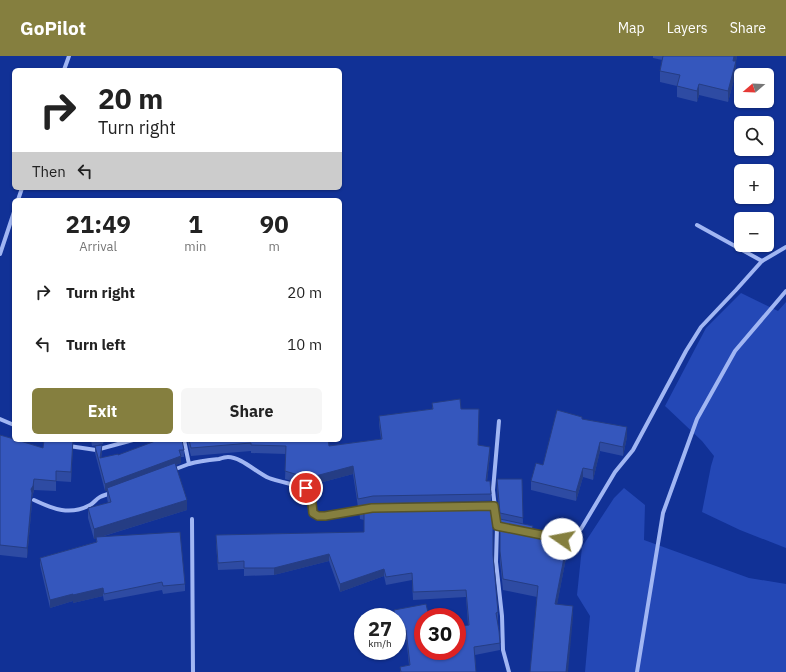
<!DOCTYPE html>
<html lang="en">
<head>
<meta charset="utf-8">
<style>
  :root { --surface:#fff; --page:#f6f6f6; --text:#222; --muted:#767676; --accent:#857f3f }
  body { margin:0; font-family:"IBM Plex Sans",sans-serif; background:var(--page); color:var(--text); height:100vh; display:flex; flex-direction:column; font-size:15px; white-space:nowrap }
  * { box-sizing:border-box; margin:0 }
  p { font-size:13px; color:var(--muted) }
  .icon { flex:none; width:22px; height:22px; fill:none; stroke:currentColor; stroke-width:2; stroke-linecap:round; stroke-linejoin:round }
  .map { position:relative; flex:1; overflow:hidden }
  .sheet { position:absolute; left:12px; top:142px; width:330px; height:244px; display:flex; flex-direction:column; background:var(--surface); border-radius:6px; box-shadow:0 1px 3px #0004 }
  .sheet>* { flex:none }
  .guide { position:absolute; left:12px; top:12px; width:330px; height:122px; border-radius:6px; box-shadow:0 1px 3px #0004; background:#fff; color:var(--text); overflow:hidden }
  .needle { width:26px; rotate:251deg }
  .fabs { position:absolute; left:734px; top:12px; display:grid; gap:8px }
  .fabs a { display:grid; place-items:center; width:40px; height:40px; border-radius:6px; background:var(--surface); box-shadow:0 1px 3px #0004; font-size:20px }
  .speed { position:absolute; left:354px; top:552px; display:flex; gap:8px; font-size:20px; font-weight:700; text-align:center }
  .speed>* { display:grid; place-content:center; width:52px; height:52px; border-radius:50%; background:var(--surface); box-shadow:0 1px 3px #0004; line-height:1 }
  .speed small { font-size:10px; font-weight:400 }
  .speed .limit { border:6px solid #d22; background:#fff; color:#111 }
  .pin { position:absolute; display:grid; place-items:center; width:34px; height:34px; color:#fff; margin:-17px; border:2px solid #fff; border-radius:50%; box-shadow:0 1px 4px #0007 }
  .me { position:absolute; width:44px; margin:-22px; rotate:282deg; stroke-linejoin:round; filter:drop-shadow(0 0 3px #0008) }
  .turn { display:flex; align-items:center; gap:14px; height:84px; padding:0 20px; font-size:18px }
  .turn .icon { width:52px; height:52px; stroke-width:2.5 }
  .turn b { display:block; font-size:28px; line-height:34px }
  .then { display:flex; align-items:center; height:38px; padding:0 20px; background:#0003; gap:8px; font-size:15px }
  .eta { display:flex; justify-content:space-evenly; align-items:center; height:68px; text-align:center }
  .eta b { font-size:24px; font-weight:700; line-height:28px }
  .button { display:flex; gap:8px; margin-top:auto; padding:8px 20px }
  .button a { flex:1; height:46px; border-radius:6px; background:var(--accent); color:#fff; font-size:16px; font-weight:700; line-height:46px; text-align:center }
  .button a+a { background:var(--page); color:var(--text) }
  ul { padding:0; list-style:none }
  li { display:flex; align-items:center; gap:12px; height:52px; padding:0 20px }
  li div { flex:1 }
  li b { display:block; font-size:15px }
  li em { font-style:normal }
  header { display:flex; align-items:center; gap:24px; box-sizing:border-box; height:56px; padding:0 20px; background:var(--accent); color:#fff }
  header strong { font-size:19px }
  nav { display:flex; gap:22px; margin-inline-start:auto; font-size:14px }
  .map>svg:first-child { display:block }
  .green { fill:#2448b6 }
  .lines { fill:none; stroke-linecap:round; stroke-linejoin:round }
  .street { stroke:#a1b6f3; stroke-width:4 }
  .wall { fill:#2e4ba3 }
  .shaded-wall { fill:#253d84 }
  .building { fill:#3557bd; stroke:#253d84 }
  .route-casing { stroke:#565329; stroke-width:10 }
  .route { stroke:#857f3f; stroke-width:7 }
</style>
</head>
<body>
<header>
<strong>GoPilot</strong>
<nav><a>Map</a><a>Layers</a><a>Share</a></nav>
</header>
<div class="map">
<svg width="786" height="616" viewBox="0 0 786 616">
  <rect width="100%" height="100%" fill="#113196"/>
  <g class="green">
    <path d="M741,237L778,255L786,246V492L740,474L702,456L711,410L714,400L702,385L665,350L706,272Z"/>
    <path d="M624,432L645,449L644,484L749,522L786,528V616H585L590,560L577,539L582,491L614,442Z"/>
  </g>
  <g class="lines">
    <g class="street">
      <path d="M64,14L69,0"/>
      <path d="M18,144L22,132"/>
      <path d="M697,169L762,205"/>
      <path d="M0,198L14,156"/>
      <path d="M0,363L14,369"/>
      <path d="M499,365L493,434L497,470L496,506L502,560L503,594L509,616"/>
      <path d="M184,384L189,408C199,405 209,404 219,403C222,402 225,401 228,401C241,401 257,417 269,422C276,425 305,431 307,433C312,438 312,450 313,457L318,460H325L364,454"/>
      <path d="M69,390L96,394L133,384"/>
      <path d="M173,414L189,408"/>
      <path d="M34,444C53,453 70,460 90,449C94,447 96,443 100,441C104,439 108,438 112,437"/>
      <path d="M192,463L193,616"/>
      <path d="M497,470L505,471"/>
      <path d="M563,483L572,480L581,473L615,416L633,394L686,295L701,271L736,234L762,205L786,191"/>
      <path d="M637,616L663,457L697,363L735,295L786,235"/>
    </g>
  </g>
  <g class="wall">
    <path d="M653,0H737L736,5V16L728,46L699,39L697,46L677,41V30L660,26V15L662,4L653,2Z"/>
    <path d="M432,347L461,353L478,389L490,399L487,425L491,438L493,500L498,556V564H497L499,575L500,594L475,599L476,616H400V611L409,609L406,581L397,583V561H394V554L423,595L468,569L466,541L413,544L412,524L386,529L384,520L340,536L329,505L274,519L244,520V513L218,514L216,487V479L364,476V464L360,463L359,451H358L353,418L308,430L285,423L286,398L251,397V395L191,400L187,384H328L329,390L381,383L379,368V360L432,353Z"/>
    <path d="M582,363L627,381L623,400L600,395L593,424L583,421L576,445L531,434V425Z"/>
    <path d="M0,379L43,392L44,384H73L71,426L56,425V435L34,434L32,442V447L27,502L0,499Z"/>
    <path d="M91,384H104L103,388L92,390Z"/>
    <path d="M95,390L102,396L101,402L118,399L184,394V401H181V407L176,409L187,454L101,481L185,528V535L163,538L162,534L104,545L103,540L73,547V545L50,552L40,509V502L96,486V482L94,483L88,462V452L108,447L107,442V435H105L95,397Z"/>
    <path d="M497,423H522L523,468L533,474L568,492L557,548L573,561L537,541L503,534L500,506V467L497,433Z"/>
  </g>
  <g class="shaded-wall">
    <path d="M734,0H737L736,5V16L728,46V35Z"/>
    <path d="M699,28V39L697,46V35Z"/>
    <path d="M627,371V381L623,400V391Z"/>
    <path d="M73,384V394L71,426V416Z"/>
    <path d="M600,386V395L593,424V414Z"/>
    <path d="M102,389V396L100,410V402Z"/>
    <path d="M490,391V399L486,433V425Z"/>
    <path d="M181,400V407L108,434L107,432V435H105V428Z"/>
    <path d="M353,410V418L308,430V422Z"/>
    <path d="M583,412V421L576,445V436Z"/>
    <path d="M34,423V434L32,442V447L27,502V492L31,433Z"/>
    <path d="M187,444V454L94,483V473Z"/>
    <path d="M568,481V492L555,559V548Z"/>
    <path d="M329,498V505L274,519V512Z"/>
    <path d="M384,513V520L340,536V528Z"/>
    <path d="M103,532V540L73,547V539Z"/>
    <path d="M73,538V545L50,552V544Z"/>
    <path d="M573,550V561L568,616H566Z"/>
  </g>
  <g class="building">
    <path d="M663,0H734L733,5H736L728,35L699,28L697,35L677,30L680,19L660,15Z"/>
    <path d="M460,343L461,353H479L478,389L490,391L486,425H490L491,438L373,440L358,443L353,410L308,422L285,415L286,390L251,389V387L191,392L189,384H328L329,390L382,383L379,360L433,353L432,347Z"/>
    <path d="M557,354L582,361V363L627,371L623,391L600,386L593,414L583,412L576,436L531,425L536,407L543,409Z"/>
    <path d="M0,379L14,383V384H17L43,392L44,384H73L71,416L56,415V425L34,423L33,430L31,433L32,437L27,492L0,489Z"/>
    <path d="M158,384H182L184,394H179L181,400L105,428L95,390L102,389L100,402L118,398V399Z"/>
    <path d="M175,407L187,444L94,473L88,452L111,446L107,432Z"/>
    <path d="M497,423H522L523,462L500,457Z"/>
    <path d="M492,445L493,463V499L498,556L496,557L499,575L500,587L474,591L476,616H401L400,611L410,609L406,574L397,575V561H395L394,554L426,548L429,561H423V595H457V571L469,569L466,534L413,536L412,517L386,521L384,513L340,528L329,498L274,512H244V505L218,507L216,479L364,476V456H360L359,450L373,448Z"/>
    <path d="M500,463L533,470L532,474L568,481L555,548L573,550L566,616H530L538,530L503,523L500,495Z"/>
    <path d="M180,476L185,528L163,530L162,526L104,538L103,532L73,539V538L50,544L40,502L97,486L96,481Z"/>
  </g>
  <g class="lines">
    <defs>
      <path id="route" d="M306,432C312,439 312,448 313,457L318,460H325L372,452L494,450L497,470L562,483"/>
    </defs>
    <use href="#route" class="route-casing"/>
    <use href="#route" class="route"/>
  </g>
</svg>
<div class="fabs">
<a><svg class="needle" viewBox="-14 -14 28 28"><path d="M0-13l5 13h-10z" fill="#e53935"/><path d="M0 13l5-13h-10z" fill="#767676"/></svg></a>
<a><svg class="icon" aria-label="search" viewBox="0 0 24 24"><circle cx="10" cy="10" r="6"/><path d="M15 15l6 6"/></svg></a>
<a>+</a>
<a>−</a>
</div>
<div class="speed"><div>27<small>km/h</small></div><div class="limit">30</div></div>
<div class="pin" style="left:306px;top:432px;background:#d93025"><svg class="icon" aria-label="arrive" viewBox="0 0 24 24"><path d="M6 21V4h12l-3 4 3 4H6"/></svg></div>
<svg class="me" style="left:562px;top:483px" viewBox="-20 -20 40 40"><circle r="19" fill="#fff"/><path d="M0-13L10 11 0 6-10 11z" fill="#857f3f"/></svg>
<div class="guide">
<div class="turn"><svg class="icon" aria-label="right" viewBox="0 0 24 24"><path d="M7 20v-9h11M14 6l5 5-5 5"/></svg><div><b>20 m</b>Turn right</div></div>
<div class="then">Then<svg class="icon" aria-label="left" viewBox="0 0 24 24"><path d="M17 20v-9H6M10 6l-5 5 5 5"/></svg></div>
</div>
<section class="sheet">
<div class="eta">
<div><b>21:49</b><p>Arrival</p></div>
<div><b>1</b><p>min</p></div>
<div><b>90</b><p>m</p></div>
</div>
<ul>
<li><svg class="icon" aria-label="right" viewBox="0 0 24 24"><path d="M7 20v-9h11M14 6l5 5-5 5"/></svg><div><b>Turn right</b></div><em>20 m</em></li>
<li><svg class="icon" aria-label="left" viewBox="0 0 24 24"><path d="M17 20v-9H6M10 6l-5 5 5 5"/></svg><div><b>Turn left</b></div><em>10 m</em></li>
</ul>
<div class="button"><a>Exit</a><a>Share</a></div>
</section>
</div>
</body>
</html>
